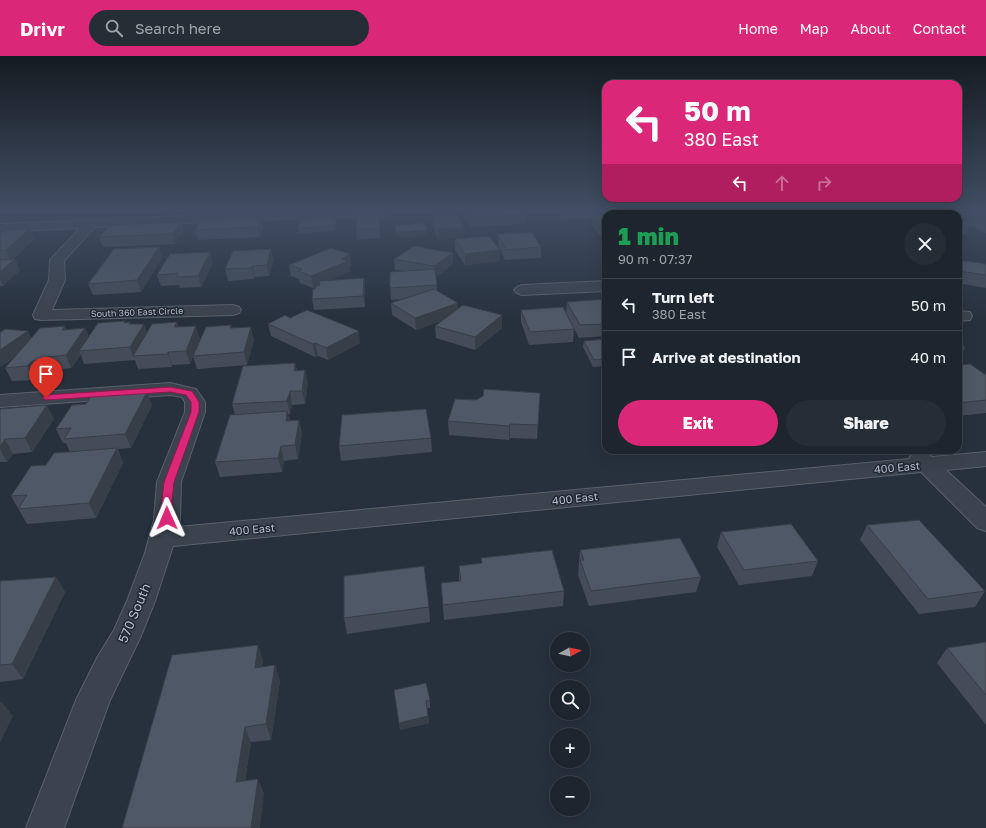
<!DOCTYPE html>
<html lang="en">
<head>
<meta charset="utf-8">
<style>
  :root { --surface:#1d252e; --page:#252d36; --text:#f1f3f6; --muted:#a0a5aa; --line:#3b424a; --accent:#db2777 }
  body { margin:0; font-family:"Golos Text",sans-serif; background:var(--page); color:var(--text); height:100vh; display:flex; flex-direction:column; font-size:15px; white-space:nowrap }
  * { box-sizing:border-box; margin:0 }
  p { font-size:13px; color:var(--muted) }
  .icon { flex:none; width:22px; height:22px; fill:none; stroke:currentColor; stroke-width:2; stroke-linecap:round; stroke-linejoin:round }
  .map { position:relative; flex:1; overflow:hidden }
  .drawer { position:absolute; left:602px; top:154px; width:360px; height:244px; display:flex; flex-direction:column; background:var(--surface); border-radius:12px; box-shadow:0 4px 16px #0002,0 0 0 1px var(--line) }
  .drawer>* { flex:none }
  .top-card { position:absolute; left:602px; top:24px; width:360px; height:122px; border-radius:12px; box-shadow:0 4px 16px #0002,0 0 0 1px var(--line); background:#db2777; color:#fff; overflow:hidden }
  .needle { width:26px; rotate:82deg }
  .controls { position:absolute; left:550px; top:576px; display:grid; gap:8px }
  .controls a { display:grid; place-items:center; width:40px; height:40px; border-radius:50%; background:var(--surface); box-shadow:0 4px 16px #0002,0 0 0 1px var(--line); font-size:20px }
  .pin { position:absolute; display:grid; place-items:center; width:34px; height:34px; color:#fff; margin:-41px -17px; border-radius:50% 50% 50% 0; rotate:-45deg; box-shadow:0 0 4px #0007 }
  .pin .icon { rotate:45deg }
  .me { position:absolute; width:44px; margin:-22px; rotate:359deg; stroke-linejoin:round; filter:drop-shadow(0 0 3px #0008) }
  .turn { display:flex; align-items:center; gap:14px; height:84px; padding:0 16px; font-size:18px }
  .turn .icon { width:52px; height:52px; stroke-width:2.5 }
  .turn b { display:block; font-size:28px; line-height:34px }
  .lanes { display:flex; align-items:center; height:38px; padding:0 16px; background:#0003; justify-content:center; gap:20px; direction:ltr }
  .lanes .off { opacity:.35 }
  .round { display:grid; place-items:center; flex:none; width:42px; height:42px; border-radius:21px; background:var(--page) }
  .headline { display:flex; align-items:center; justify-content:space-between; height:68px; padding:0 16px }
  h1 { font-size:24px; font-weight:800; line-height:30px; color:#1e9e55 }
  .primary-button { display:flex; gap:8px; margin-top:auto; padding:8px 16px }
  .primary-button a { flex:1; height:46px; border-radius:24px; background:var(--accent); color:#fff; font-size:16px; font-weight:800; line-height:46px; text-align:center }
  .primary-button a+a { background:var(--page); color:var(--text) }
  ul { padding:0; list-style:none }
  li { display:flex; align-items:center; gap:12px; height:52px; padding:0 16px; border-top:1px solid var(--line) }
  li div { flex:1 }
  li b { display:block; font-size:15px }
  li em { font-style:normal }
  header { display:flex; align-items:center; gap:24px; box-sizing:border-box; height:56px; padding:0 20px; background:var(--accent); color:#fff }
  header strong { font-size:19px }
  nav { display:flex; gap:22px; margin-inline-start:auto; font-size:14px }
  .search { width:280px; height:36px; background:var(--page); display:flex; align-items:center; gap:10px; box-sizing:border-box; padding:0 14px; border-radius:22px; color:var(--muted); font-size:15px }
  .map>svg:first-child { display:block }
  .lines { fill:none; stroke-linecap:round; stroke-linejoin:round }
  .street-casing { stroke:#59616c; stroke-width:2 }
  .street { fill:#3b434e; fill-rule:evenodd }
  .wall { fill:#434c58 }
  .shaded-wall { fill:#373e47 }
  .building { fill:#4e5866; stroke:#373e47 }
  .route { fill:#db2777; stroke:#8e194d }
  .labels { text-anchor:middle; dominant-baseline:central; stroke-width:3; stroke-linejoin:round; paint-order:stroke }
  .far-street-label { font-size:9px; fill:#b8bec9; stroke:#202833 }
  .street-label { font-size:11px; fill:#b8bec9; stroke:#202833 }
  .near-street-label { font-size:13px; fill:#b8bec9; stroke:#202833 }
</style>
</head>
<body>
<header>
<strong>Drivr</strong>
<div class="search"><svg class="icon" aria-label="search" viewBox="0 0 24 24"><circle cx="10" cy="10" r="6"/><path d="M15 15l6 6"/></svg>Search here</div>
<nav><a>Home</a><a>Map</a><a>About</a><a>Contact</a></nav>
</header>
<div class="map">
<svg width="986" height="772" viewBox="0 0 986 772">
  <rect width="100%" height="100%" fill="#27313e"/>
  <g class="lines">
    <defs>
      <g id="street">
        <path d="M318,154H395L393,157L389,158L95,171L64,205L65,224L52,254L233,249L239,251L241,254L239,257L233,259L41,264L35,263L33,259L49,224L50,204L80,172L0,176V168Z"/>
        <path d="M636,154H649L653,158H640Z"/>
        <path d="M888,154H981L979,157L958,158H882L884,155Z"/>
        <path d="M606,225V235L522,239L517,237L514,234L517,231L522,229Z"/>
        <path d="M958,255L970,256L972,260L970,264L958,265Z"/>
        <path d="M170,327L196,333L205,346V356L181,426L180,464L178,471L909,403L912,397C920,395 926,395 932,401L986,396V410L946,414L986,451V475L977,472L921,416L173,490L155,545L141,580L110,644L64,772H26L76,644L98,600L114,574L127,545L145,497L154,464L157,426L185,356V346L182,341L170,339L0,351V339Z"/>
      </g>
    </defs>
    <use href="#street" class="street-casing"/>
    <use href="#street" class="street"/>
  </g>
  <g class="wall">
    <path d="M466,154H523L526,158L525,168L471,171L466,162Z"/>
    <path d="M555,154H607L606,158V186L592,170L593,162L560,163L555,155Z"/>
    <path d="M379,155L380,165V182L357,184L356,173Z"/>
    <path d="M986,157V177L969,169L966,178H958V162L968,167L972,158Z"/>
    <path d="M432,159L464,181L438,184L433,169Z"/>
    <path d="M201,164L263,171L260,181L198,184L195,174Z"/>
    <path d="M337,167L336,175L299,177L298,172Z"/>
    <path d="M395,169L427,179L397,182L395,174Z"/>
    <path d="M29,173L34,183L13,203H15L20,214L3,230H0V178Z"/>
    <path d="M183,176L175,188L103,191L99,181Z"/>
    <path d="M498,178L541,191V202L505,204L498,189Z"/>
    <path d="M455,183L500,205L465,209L455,194Z"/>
    <path d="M159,191L162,202L141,236L93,239L88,228Z"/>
    <path d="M350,198L351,209L349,211L350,216L330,224L364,222L365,234V251L314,254L312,243L316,231L313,232L300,227L299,223L291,220L289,209Z"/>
    <path d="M394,203L453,208L436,221L437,235L458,247V253L502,259V272L475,294L436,282L435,270L441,265L416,274L392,259L391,247L404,243L391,244L390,232L402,215L395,214Z"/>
    <path d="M274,204L269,220L255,221L254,223L228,225L225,213Z"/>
    <path d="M958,204L986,208V232L958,227Z"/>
    <path d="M213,207L201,231L180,232L179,229L161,230L157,219Z"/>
    <path d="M606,243V280L579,282L566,258L567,246Z"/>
    <path d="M521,254L574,273L573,286L529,289L521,266Z"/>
    <path d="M290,262L360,287L328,304L318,300L315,301L271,280L268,268Z"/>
    <path d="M130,266V268H144L147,276L177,266L178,271L200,282L195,295L232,272L254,284L247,309L197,313L193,300L190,308L172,309V311L138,313L135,304L84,308L81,299L71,312L54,314L51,317L38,318L34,324L12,325L5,312L15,301L0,311L31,282L66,274L85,272L89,281L125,267Z"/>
    <path d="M606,283V310L593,311L583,291L584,285Z"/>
    <path d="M958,286L965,291L959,304H958Z"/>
    <path d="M295,307L297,315L308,327L305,348L292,349L290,358H288L290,364H299L302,378L298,403L284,405L282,416L220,421L215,406L235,359L232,348Z"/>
    <path d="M958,309L986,319V357L958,360Z"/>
    <path d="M540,337L537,383L510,382L509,384L449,379L448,365L476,344Z"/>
    <path d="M152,349L131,392L118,393L123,407L96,462L27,468L11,440L46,409L70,396L66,387H63L56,373Z"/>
    <path d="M0,353L54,363L32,396L13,398L7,406H0Z"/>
    <path d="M431,382L432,396L341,405L339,390Z"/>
    <path d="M867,469L985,535L975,551L919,558L860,484Z"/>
    <path d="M721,476L818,505L812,520L739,529L717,491Z"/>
    <path d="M580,494L701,521L696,536L589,550L578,519Z"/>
    <path d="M481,502L564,535L563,550L444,564L441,527L459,525V510L482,507Z"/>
    <path d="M56,521L65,536L23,623L0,626V525Z"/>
    <path d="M429,551L430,566L347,578L344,562Z"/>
    <path d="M986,586V669L937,607L947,592Z"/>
    <path d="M263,604L262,611L275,609L280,625L271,684L251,686L245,725L258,723L264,738L122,772Z"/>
    <path d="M394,634L430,644V652H427L429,667L400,674Z"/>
  </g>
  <g class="shaded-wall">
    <path d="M379,155L380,165V182L379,172Z"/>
    <path d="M261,161L263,171L260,181L258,171Z"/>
    <path d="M336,162L337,167L336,175L335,170Z"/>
    <path d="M181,166L183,176L175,188L172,178Z"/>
    <path d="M464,171V181L438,184V173Z"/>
    <path d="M29,173L34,183L11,205L6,194Z"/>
    <path d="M427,174V179L397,182V176Z"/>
    <path d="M159,191L162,202L141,236L137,224Z"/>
    <path d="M271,193L274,204L269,220L267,209Z"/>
    <path d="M500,194V205L465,209V198Z"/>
    <path d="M210,196L213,207L201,231L198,220Z"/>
    <path d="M453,197V208L435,222L434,210Z"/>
    <path d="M350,198L351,209L349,211L350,216L313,232L311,220L341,203Z"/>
    <path d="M15,203L20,214L3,230L0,223V216Z"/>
    <path d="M252,210L255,221L254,223L252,212Z"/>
    <path d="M364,222L365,234V251L363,240Z"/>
    <path d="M458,247V259L416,274L415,262Z"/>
    <path d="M502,259V272L475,294V281Z"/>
    <path d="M177,266L180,279L174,271Z"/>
    <path d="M144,268L148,280L133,300L134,304L130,291Z"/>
    <path d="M65,270L70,283L62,274Z"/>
    <path d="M196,270L200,282L190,308L186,295Z"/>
    <path d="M251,271L254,284L247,309L244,296Z"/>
    <path d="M85,272L90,285L79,295L81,299L71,312L66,299Z"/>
    <path d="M28,275L34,287L0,311V294Z"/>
    <path d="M359,275L360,287L328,304L326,292Z"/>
    <path d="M315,287L318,300L315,301L313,288Z"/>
    <path d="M168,296L172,309V311L168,298Z"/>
    <path d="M48,301L54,314L51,317L45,304Z"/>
    <path d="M32,305L38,318L34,324L27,310Z"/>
    <path d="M295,307L298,320L294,315Z"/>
    <path d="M305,314L308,327L305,348L302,335Z"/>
    <path d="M290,335L292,349L290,358L287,345Z"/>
    <path d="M147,336L152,349L131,392L125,378Z"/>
    <path d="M47,349L54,363L32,396L25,382Z"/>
    <path d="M287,355L291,369L286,365Z"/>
    <path d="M299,364L302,378L298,403L295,389Z"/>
    <path d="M510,368V382L509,384V370Z"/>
    <path d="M5,383L13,398L7,406L0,393V391Z"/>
    <path d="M281,390L284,405L282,416L278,402Z"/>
    <path d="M117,392L123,407L96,462L89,447Z"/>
    <path d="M56,521L65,536L23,623L12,608Z"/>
    <path d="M258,589L263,604L260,627L255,612Z"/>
    <path d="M275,609L280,625L271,684L266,668Z"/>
    <path d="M1,645L13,660L0,687V647Z"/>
    <path d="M428,660L429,667L400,674L399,667Z"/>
    <path d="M245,671L251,686L242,741L236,726Z"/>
    <path d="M258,723L264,738L260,772H251Z"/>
  </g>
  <g class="building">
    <path d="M467,154H523L526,158L471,161Z"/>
    <path d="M379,155V172L356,173L358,156Z"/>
    <path d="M986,157V165L972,158Z"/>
    <path d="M457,158L464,171L438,173L432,159Z"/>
    <path d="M606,159V174L593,160Z"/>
    <path d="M261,161L258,171L195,174L201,164Z"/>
    <path d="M336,162L335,170L298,172L300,164Z"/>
    <path d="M958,162L970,168H958Z"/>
    <path d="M181,166L172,178L99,181L110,169Z"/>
    <path d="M424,167L427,174L397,176L395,169Z"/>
    <path d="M29,173L6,194H0V178L6,174Z"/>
    <path d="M532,176L541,191L506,194L498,178Z"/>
    <path d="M489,180L500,194L465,198L455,183Z"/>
    <path d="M414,190L453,197L434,210L394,203Z"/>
    <path d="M159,191L137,224L88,228L114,193Z"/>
    <path d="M331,192L350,198L341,203L348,205L311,220L298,215L302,213L289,209Z"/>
    <path d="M271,193L267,209L252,210V212L225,213L233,195Z"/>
    <path d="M210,196L198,220L177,221L178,217L157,219L170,198Z"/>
    <path d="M15,203L0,216V204Z"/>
    <path d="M958,204L986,208V219L958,215Z"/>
    <path d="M435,213L437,229L390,232V216Z"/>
    <path d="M364,222L363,240L312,243L313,233H315L316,230H319L320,225Z"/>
    <path d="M434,233L458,247L415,262L391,247Z"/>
    <path d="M606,243V268L580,269L567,246Z"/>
    <path d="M463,249L502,259L475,281L435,270Z"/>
    <path d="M563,251L574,273L530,276L521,254Z"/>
    <path d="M307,254L359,275L326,292L315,287L313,288L268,268L285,259L290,262Z"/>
    <path d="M125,265L124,267L130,266L129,268H144L130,291L79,295L98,267Z"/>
    <path d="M177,266L174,271L196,270L186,295L168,296V298L133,300L152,268Z"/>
    <path d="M231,269L230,272L251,271L244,296L193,300L206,271Z"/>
    <path d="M65,270L62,274L85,272L66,299L48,301L45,304L32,305L27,310L5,312L40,272Z"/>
    <path d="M5,273L28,275L0,294V276H1Z"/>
    <path d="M606,283V303L594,304L584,285Z"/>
    <path d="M958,286L965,291L958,292Z"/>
    <path d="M295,307L294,315L305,314L302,335H290L287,345L232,348L243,310Z"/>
    <path d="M970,308L986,319V344L958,347V309Z"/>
    <path d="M484,333L540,337L538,369L510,368L509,370L448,365L455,343L476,344L483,340Z"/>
    <path d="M147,336L125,378L64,383L71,372L56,373L72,349L86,348L92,339Z"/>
    <path d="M47,349L25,382L5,383L0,391V353Z"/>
    <path d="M426,353L431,382L339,390L342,359Z"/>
    <path d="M287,355L286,365L299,364L295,389L281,390L278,402L215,406L230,359Z"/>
    <path d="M117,392L89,447L18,453L27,439L11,440L31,410L46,409L54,397Z"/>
    <path d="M919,464L985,535L928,543L867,469Z"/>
    <path d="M791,468L818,505L744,514L721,476Z"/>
    <path d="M680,482L701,521L591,535L580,504H584L580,494Z"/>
    <path d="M552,494L564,535L443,549L441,527L461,525L459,510L482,507L481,502Z"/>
    <path d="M424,510L429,551L344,562V520Z"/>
    <path d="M56,521L12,608L0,609V525Z"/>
    <path d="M986,586V639L947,592Z"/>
    <path d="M258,589L255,612L275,609L266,668L245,671L236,726L258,723L251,772H122L172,599Z"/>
    <path d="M426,627L430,644L426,645L428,660L399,667L394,634Z"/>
  </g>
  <linearGradient id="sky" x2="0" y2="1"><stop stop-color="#151b22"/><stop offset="0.59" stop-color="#414e63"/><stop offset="1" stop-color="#414e63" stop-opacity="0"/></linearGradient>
  <rect width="986" height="262" fill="url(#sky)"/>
  <path class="route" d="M170,331L192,335L199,346V356L174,426L172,444L173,462L171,464H164L162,462V444L164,426L191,356V346L186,339L170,336L46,344L42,342L46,339Z"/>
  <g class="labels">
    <g class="far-street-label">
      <text transform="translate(137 256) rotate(-2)">South 360 East Circle</text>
    </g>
    <g class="street-label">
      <text transform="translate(897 411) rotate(-5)">400 East</text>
      <text transform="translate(575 442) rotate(-6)">400 East</text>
      <text transform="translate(252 473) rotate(-5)">400 East</text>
    </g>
    <g class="near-street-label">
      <text transform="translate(134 557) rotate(-67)">570 South</text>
    </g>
  </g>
</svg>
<div class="controls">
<a><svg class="needle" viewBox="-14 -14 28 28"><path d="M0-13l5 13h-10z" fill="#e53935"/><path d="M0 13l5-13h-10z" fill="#a0a5aa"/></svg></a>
<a><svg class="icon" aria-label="search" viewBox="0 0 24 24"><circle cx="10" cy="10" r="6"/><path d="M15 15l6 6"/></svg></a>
<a>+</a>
<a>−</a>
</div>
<div class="pin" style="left:46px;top:342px;background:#d93025"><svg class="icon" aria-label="arrive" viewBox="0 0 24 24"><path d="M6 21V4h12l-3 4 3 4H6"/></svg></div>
<svg class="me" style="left:167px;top:462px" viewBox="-20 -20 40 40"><path d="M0-17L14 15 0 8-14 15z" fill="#db2777" stroke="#fff" stroke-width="4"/></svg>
<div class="top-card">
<div class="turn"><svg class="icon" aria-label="left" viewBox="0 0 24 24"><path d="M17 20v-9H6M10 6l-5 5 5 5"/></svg><div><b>50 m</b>380 East</div></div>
<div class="lanes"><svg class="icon" aria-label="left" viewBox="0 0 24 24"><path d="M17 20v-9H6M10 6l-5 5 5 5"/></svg><svg class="icon off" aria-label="ahead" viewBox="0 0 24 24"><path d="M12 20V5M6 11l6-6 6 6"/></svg><svg class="icon off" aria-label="right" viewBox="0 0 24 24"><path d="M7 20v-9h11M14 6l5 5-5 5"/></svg></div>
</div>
<section class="drawer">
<div class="headline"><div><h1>1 min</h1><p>90 m · 07:37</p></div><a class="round"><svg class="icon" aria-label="close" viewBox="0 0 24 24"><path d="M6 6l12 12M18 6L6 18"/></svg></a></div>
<ul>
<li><svg class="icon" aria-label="left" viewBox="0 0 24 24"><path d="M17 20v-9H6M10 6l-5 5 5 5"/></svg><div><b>Turn left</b><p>380 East</p></div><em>50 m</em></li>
<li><svg class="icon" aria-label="arrive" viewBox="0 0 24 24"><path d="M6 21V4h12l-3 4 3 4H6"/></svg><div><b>Arrive at destination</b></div><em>40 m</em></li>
</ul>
<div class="primary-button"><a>Exit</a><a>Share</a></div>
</section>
</div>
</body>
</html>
